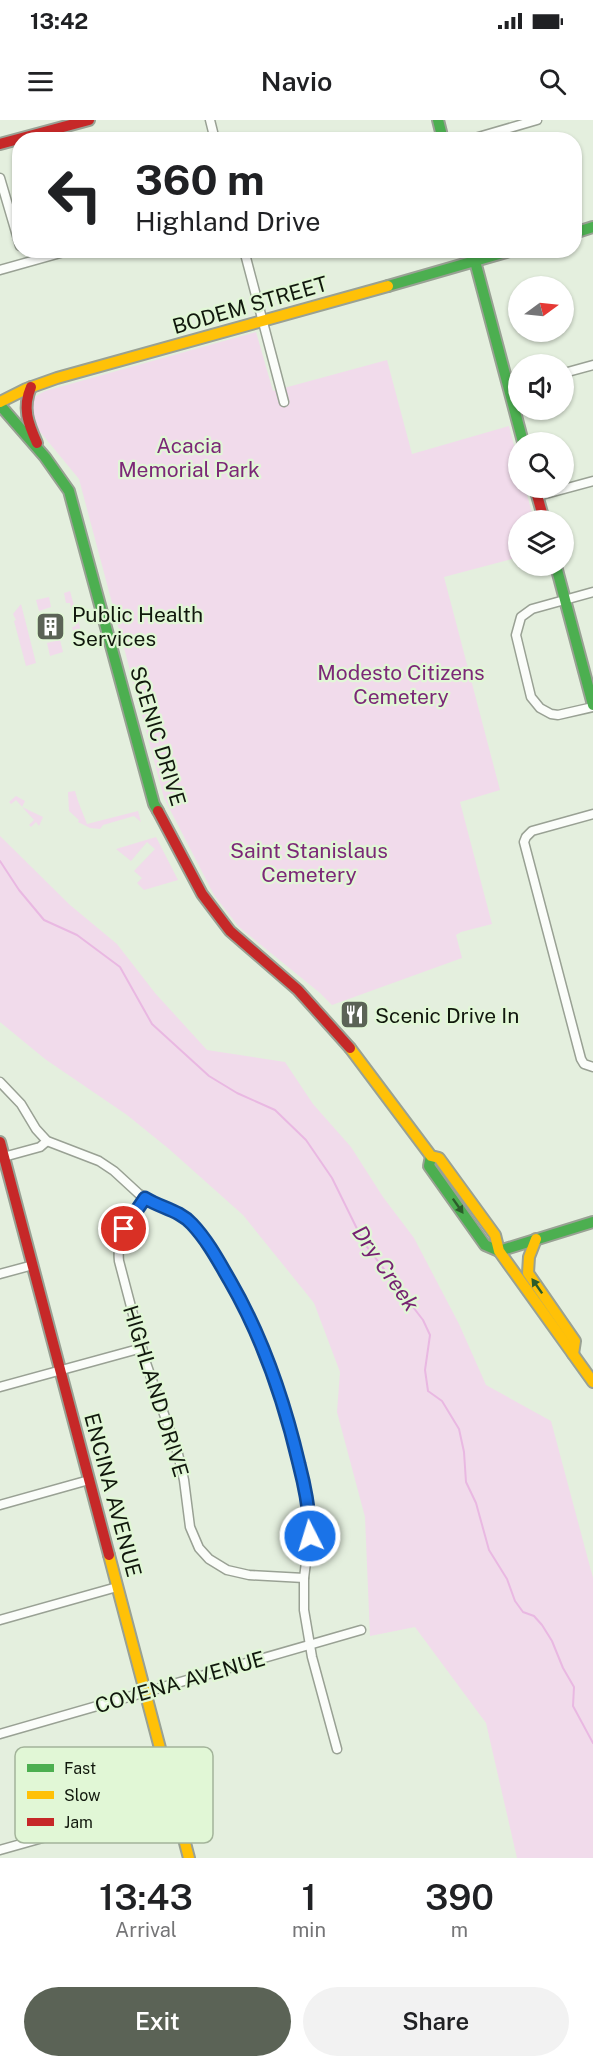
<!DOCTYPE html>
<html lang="en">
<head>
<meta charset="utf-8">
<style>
  :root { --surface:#fff; --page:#f2f2f2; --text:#202124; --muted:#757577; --accent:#5b6356 }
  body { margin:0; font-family:"Public Sans",sans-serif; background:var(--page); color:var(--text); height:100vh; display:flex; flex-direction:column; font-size:22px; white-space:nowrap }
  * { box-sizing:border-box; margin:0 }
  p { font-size:20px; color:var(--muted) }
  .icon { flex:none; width:33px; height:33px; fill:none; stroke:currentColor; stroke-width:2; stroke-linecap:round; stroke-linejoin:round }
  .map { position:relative; height:1738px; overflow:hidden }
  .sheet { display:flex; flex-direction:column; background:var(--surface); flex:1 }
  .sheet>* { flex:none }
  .banner { position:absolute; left:12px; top:12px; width:570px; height:126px; border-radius:24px; box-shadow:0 2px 4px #0004; background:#fff; color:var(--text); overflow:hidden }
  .needle { width:39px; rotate:75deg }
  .controls { position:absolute; left:508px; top:156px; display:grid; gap:12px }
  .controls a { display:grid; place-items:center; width:66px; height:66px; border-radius:50%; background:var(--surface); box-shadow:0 2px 4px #0004; font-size:30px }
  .pin { position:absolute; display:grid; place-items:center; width:51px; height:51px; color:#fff; margin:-26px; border:3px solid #fff; border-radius:50%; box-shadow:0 2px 6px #0007 }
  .me { position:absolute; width:66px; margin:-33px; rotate:355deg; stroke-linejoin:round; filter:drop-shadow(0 0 4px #0008) }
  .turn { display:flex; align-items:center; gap:21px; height:126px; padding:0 24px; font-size:27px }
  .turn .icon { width:78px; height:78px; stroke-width:2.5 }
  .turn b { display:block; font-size:42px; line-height:51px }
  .eta { display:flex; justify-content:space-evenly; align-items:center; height:102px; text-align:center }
  .eta b { font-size:36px; font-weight:600; line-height:42px }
  .primary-button { display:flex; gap:12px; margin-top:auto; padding:12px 24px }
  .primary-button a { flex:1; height:69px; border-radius:36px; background:var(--accent); color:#fff; font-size:24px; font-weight:600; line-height:69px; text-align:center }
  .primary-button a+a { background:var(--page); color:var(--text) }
  .status { display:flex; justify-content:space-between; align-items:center; height:42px; padding:0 30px; background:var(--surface); direction:ltr }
  .status svg { height:16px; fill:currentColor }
  header { display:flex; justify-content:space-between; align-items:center; height:78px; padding:0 24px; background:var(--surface); font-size:27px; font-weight:600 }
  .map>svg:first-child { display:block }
  .green { fill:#f1dbeb }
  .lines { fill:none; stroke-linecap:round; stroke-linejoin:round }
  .stream { stroke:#e9b8e2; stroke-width:2 }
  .street-casing { stroke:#99a194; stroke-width:11 }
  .fast-casing { stroke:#99a194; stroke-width:14 }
  .slow-casing { stroke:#99a194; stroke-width:14 }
  .jam-casing { stroke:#99a194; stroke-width:14 }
  .street { stroke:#fbfdfa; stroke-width:8 }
  .fast { stroke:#4caf50; stroke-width:10 }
  .slow { stroke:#ffc107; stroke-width:10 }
  .jam { stroke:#c62828; stroke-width:10 }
  .oneway { fill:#2c5c2b }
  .route-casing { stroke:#114b97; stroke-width:15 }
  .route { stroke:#1a73e8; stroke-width:10 }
  .labels { text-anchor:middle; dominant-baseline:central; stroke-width:4.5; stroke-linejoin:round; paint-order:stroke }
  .street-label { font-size:21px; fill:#11180d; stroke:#e1f7d6 }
  .park-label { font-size:21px; fill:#7c2877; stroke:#e1f7d6 }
  .poi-label { font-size:21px; fill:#11180d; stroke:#e1f7d6; text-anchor:start }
  .water-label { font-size:22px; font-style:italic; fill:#762271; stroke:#e1f7d6 }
  .key { fill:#e1f7d6; stroke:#a3b49a; stroke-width:1.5 }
  .key-label { font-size:16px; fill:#11180d }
</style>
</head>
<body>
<div class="status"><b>13:42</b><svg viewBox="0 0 49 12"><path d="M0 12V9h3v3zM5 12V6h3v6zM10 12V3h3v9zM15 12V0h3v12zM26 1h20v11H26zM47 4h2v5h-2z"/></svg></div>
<header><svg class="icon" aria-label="menu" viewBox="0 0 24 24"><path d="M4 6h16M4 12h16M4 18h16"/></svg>Navio<svg class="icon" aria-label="search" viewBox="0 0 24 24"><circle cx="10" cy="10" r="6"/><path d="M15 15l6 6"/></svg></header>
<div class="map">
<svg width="593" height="1738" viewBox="0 0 593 1738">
  <rect width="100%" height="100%" fill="#e4efde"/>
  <g class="green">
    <path d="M256,212L273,271L387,240L412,334L509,306L519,344V368H525L534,400H519V437L444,457L500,670L460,682L492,804L461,812L456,815L462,838L332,885L320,873L239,807L214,775L164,678L79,359L32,302L29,283L36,276L45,271Z"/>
    <path d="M70,471L85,526L78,528L72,507L76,506L70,483H66L64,473Z"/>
    <path d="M49,477L51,487L39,491L36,480Z"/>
    <path d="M21,484L36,543L26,546L14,501L16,500L13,494Z"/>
    <path d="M60,520L63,532L50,536L47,523Z"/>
    <path d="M75,671C78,683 83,693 87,704L138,691L141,702L134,696L103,705L100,709L90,708L78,702L79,700L69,691L68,672Z"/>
    <path d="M16,676L25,681L22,687L43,697L39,706L36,702L31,707L29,705L34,700L16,680L11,684L9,682Z"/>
    <path d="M0,716L70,785L117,824L155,873L207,930L285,942L313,984L351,1027L383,1077L414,1118L459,1204L486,1265L551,1301L593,1458V1738H517L486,1603L415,1507L370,1516L365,1397L337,1292L340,1252L314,1183L243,1095L169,1029L127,995L45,939L0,902Z"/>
    <path d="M156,717L178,760L144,770L137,763L142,758L134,751L155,729L147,722L131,741L116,729Z"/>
  </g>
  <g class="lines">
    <path class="stream" d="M0,741L19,770L44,800L77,815L120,847L152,904L209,956L237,973L275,990L306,1020L332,1058L364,1123L423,1200L430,1215L425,1250L428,1271L442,1281L459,1309L464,1332L466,1362L476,1383L489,1430L507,1459L515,1481L523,1492L534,1496L542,1505L552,1521L563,1548L574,1567L573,1586L593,1623"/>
    <defs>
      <g id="street">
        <path d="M210,0L215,20"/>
        <path d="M468,20L537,0"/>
        <path d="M0,58L20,126"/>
        <path d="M244,130L284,282"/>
        <path d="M0,150L71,130"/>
        <path d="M564,253L593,245"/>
        <path d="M509,268L519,266"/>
        <path d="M538,376L593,361"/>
        <path d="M593,472L532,489L521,497L516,515L531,577L540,588L551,594L558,595L593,587"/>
        <path d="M593,694L532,711L526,717L524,722L581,939L584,944L593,947"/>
        <path d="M0,962L21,984L36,1009L47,1021L99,1041L114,1051L139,1074L185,1098L208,1125L243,1184L276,1263L290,1307L301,1352L310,1411L304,1458V1490L312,1537L337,1629"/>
        <path d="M0,1038L40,1027L47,1021"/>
        <path d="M145,1078C132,1098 116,1115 119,1141L145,1240L178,1334L184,1360L190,1407L199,1428L209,1439L227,1450L249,1455L304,1458"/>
        <path d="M0,1154L33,1145"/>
        <path d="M0,1267L142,1228"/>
        <path d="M0,1385L89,1360"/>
        <path d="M0,1500L117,1467"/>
        <path d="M0,1614L361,1510"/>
        <path d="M0,1730L174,1681"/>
      </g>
      <g id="fast">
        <path d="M438,0L443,20"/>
        <path d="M574,113L593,107"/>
        <path d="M472,130L523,322"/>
        <path d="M388,166L513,130"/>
        <path d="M0,285L45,337L69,371L154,684L158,691"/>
        <path d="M556,446L593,585"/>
        <path d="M431,1036L429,1046L485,1125L499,1131"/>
        <path d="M499,1131L593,1102"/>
      </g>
      <g id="slow">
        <path d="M0,282L26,269L57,258L388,166"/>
        <path d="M350,928L431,1036L439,1038L495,1115L499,1131L593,1262"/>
        <path d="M536,1119L529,1137L528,1153L575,1221L573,1234"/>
        <path d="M109,1435L189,1738"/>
      </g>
      <g id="jam">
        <path d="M0,24L89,0"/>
        <path d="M31,267C22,288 28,303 37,323"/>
        <path d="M535,368L544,400"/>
        <path d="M158,691L202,774L230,811L298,870L350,928"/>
        <path d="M0,1022L109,1435"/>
      </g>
    </defs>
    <use href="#street" class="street-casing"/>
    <use href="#fast" class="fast-casing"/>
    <use href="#slow" class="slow-casing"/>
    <use href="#jam" class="jam-casing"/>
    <use href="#street" class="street"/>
    <use href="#fast" class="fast"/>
    <use href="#slow" class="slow"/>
    <use href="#jam" class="jam"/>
  </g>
  <defs><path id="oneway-solid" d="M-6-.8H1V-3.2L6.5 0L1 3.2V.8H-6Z" transform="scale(1.5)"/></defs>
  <g class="oneway">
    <use href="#oneway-solid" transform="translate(458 1086) rotate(55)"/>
    <use href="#oneway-solid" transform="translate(537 1166) rotate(-125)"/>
  </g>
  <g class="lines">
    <defs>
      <path id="route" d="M124,1109L145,1078C161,1088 179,1090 192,1104C208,1121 219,1142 230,1161C263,1218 284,1280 299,1344C305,1367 310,1392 310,1416"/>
    </defs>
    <use href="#route" class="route-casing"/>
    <use href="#route" class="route"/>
  </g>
  <defs>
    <symbol id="building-square" viewBox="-11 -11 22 22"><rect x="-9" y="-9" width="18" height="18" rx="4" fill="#5b6356" stroke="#e1f7d6"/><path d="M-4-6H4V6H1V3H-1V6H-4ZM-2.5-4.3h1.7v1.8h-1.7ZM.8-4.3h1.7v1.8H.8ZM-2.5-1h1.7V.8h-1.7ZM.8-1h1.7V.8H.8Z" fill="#fff"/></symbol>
    <symbol id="restaurant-square" viewBox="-11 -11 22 22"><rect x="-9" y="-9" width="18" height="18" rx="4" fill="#5b6356" stroke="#e1f7d6"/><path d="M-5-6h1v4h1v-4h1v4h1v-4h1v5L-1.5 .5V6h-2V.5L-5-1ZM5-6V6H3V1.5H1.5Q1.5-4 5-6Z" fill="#fff"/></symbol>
  </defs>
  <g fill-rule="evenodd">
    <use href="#building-square" x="34" y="490" width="33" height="33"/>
    <use href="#restaurant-square" x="338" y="878" width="33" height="33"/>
  </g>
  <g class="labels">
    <g class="street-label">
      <text transform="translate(250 185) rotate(-16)">BODEM STREET</text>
      <text transform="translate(158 616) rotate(73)">SCENIC DRIVE</text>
      <text transform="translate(156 1271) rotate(73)">HIGHLAND DRIVE</text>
      <text transform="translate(113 1375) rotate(75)">ENCINA AVENUE</text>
      <text transform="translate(180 1562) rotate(-16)">COVENA AVENUE</text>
    </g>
    <g class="park-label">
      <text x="189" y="325">Acacia<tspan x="189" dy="24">Memorial Park</tspan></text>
      <text x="401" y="552">Modesto Citizens<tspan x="401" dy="24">Cemetery</tspan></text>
      <text x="309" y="730">Saint Stanislaus<tspan x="309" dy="24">Cemetery</tspan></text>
    </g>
    <g class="poi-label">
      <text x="72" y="494">Public Health<tspan x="72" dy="24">Services</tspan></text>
      <text x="375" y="895">Scenic Drive In</text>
    </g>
    <g class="water-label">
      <text transform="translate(386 1148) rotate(55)">Dry Creek</text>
    </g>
  </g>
  <rect x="15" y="1627" width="198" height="96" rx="9" class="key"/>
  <rect x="27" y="1644" width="27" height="8" fill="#4caf50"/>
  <rect x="27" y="1671" width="27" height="8" fill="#ffc107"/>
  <rect x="27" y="1698" width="27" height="8" fill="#c62828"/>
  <g class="key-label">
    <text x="64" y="1654">Fast</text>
    <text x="64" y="1681">Slow</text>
    <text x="64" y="1708">Jam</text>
  </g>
</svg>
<div class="controls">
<a><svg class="needle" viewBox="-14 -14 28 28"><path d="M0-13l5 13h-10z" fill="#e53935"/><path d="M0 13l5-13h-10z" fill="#757577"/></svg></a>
<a><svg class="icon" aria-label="sound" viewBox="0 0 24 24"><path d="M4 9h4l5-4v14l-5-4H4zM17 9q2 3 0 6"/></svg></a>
<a><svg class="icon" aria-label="search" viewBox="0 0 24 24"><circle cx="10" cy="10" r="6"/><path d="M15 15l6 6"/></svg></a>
<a><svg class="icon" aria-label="layers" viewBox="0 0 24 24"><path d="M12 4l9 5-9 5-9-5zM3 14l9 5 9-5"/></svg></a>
</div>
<div class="pin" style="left:124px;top:1109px;background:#d93025"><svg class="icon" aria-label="arrive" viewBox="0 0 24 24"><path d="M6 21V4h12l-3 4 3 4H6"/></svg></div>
<svg class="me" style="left:310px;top:1416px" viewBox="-20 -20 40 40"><circle r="17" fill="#1a73e8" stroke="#fff" stroke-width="3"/><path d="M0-11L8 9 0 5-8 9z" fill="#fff"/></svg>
<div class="banner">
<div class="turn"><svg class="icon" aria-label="left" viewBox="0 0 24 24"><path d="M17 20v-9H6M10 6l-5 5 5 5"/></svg><div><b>360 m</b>Highland Drive</div></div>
</div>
</div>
<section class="sheet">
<div class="eta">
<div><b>13:43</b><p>Arrival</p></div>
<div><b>1</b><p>min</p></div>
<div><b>390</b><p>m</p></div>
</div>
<div class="primary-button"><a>Exit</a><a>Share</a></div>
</section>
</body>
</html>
